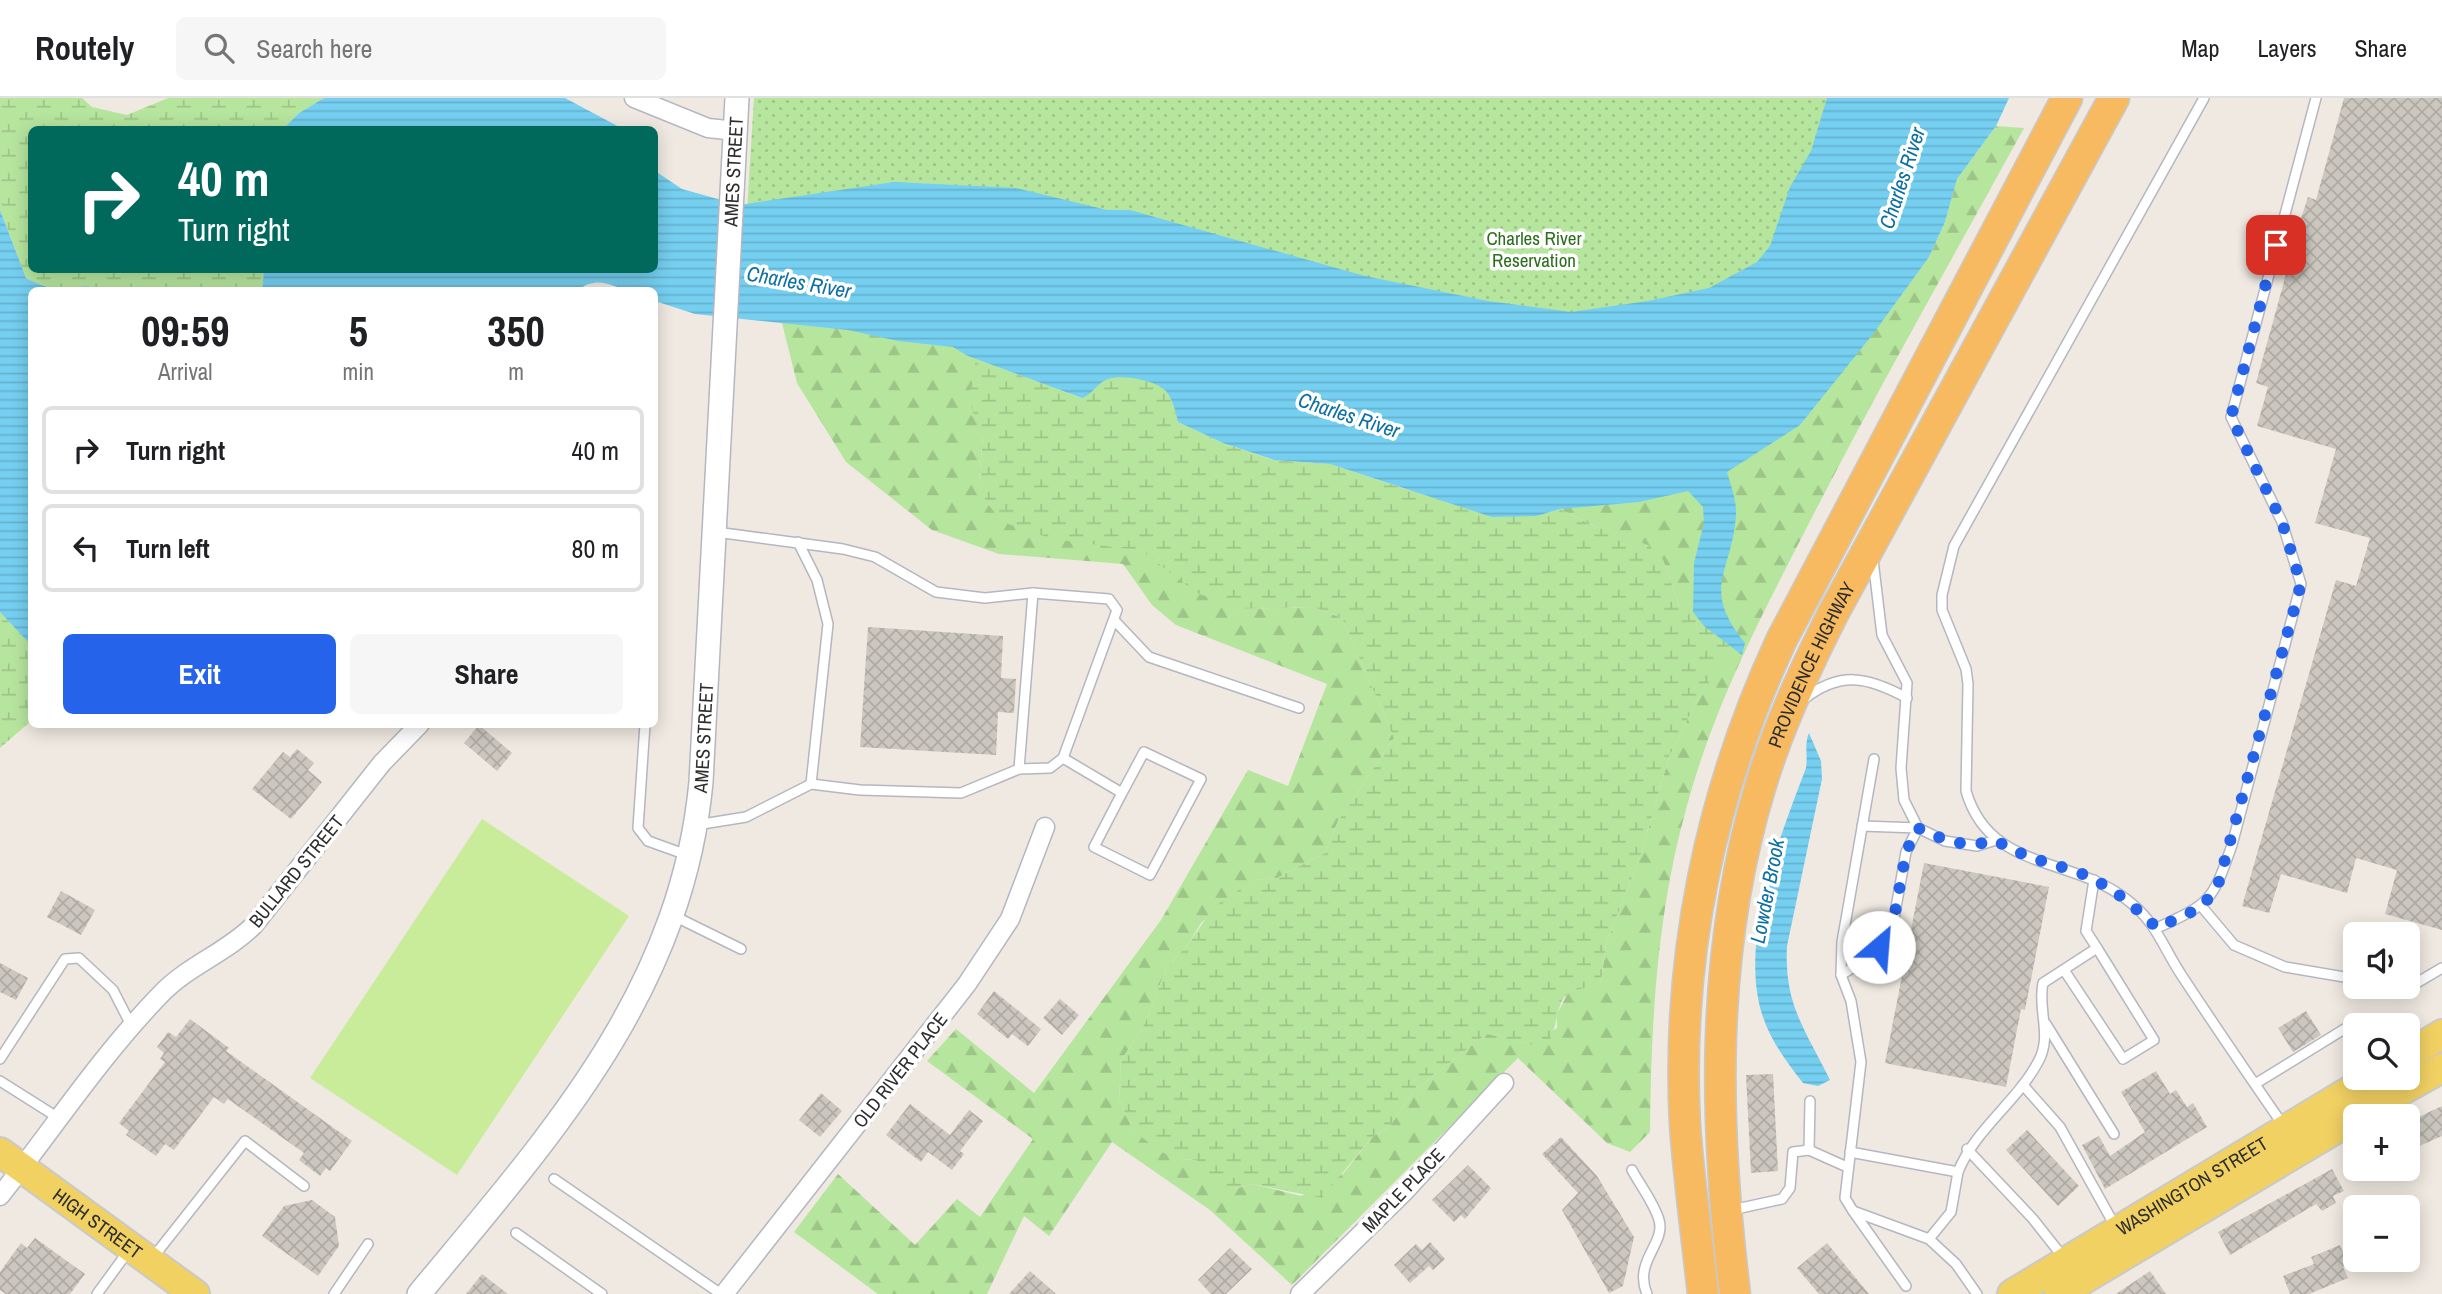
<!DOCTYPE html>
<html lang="en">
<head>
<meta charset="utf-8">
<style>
  :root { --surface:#fff; --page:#f6f6f6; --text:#202124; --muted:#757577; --line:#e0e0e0; --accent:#2563eb }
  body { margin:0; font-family:"Archivo Narrow",sans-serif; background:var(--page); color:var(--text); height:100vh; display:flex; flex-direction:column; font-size:26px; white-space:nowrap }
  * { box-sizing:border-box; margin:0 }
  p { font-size:23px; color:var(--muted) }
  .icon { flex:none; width:38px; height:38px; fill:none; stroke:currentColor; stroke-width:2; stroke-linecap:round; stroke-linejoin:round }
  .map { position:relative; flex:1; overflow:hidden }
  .details { position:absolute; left:28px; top:189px; width:630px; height:441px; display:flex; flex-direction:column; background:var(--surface); border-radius:10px; box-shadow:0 4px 18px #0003 }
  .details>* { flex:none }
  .guide { position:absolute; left:28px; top:28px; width:630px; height:147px; border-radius:10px; box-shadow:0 4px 18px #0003; background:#00695c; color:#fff; overflow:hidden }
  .controls { position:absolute; left:2343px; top:824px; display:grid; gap:14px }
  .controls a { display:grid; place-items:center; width:77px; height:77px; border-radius:10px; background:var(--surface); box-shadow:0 4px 18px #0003; font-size:35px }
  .pin { position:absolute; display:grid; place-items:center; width:60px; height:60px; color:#fff; margin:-30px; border-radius:14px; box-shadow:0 4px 10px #0006 }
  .me { position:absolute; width:77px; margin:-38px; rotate:27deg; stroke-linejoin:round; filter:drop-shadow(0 0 5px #0008) }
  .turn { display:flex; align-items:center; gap:24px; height:147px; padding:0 35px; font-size:32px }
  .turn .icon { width:91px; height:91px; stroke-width:2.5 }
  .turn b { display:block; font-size:49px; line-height:60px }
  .eta { display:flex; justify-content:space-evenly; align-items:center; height:119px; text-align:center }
  .eta b { font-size:42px; font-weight:800; line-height:49px }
  .button { display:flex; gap:14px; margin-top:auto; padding:14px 35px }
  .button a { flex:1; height:80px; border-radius:10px; background:var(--accent); color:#fff; font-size:28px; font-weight:800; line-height:80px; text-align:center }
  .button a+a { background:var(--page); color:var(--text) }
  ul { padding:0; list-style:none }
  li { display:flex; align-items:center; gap:21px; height:88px; margin:0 14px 10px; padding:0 21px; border:4px solid var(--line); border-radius:10px }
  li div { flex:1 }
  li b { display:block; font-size:26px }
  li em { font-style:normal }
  header { display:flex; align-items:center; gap:42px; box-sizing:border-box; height:98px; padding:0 35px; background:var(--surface); border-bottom:2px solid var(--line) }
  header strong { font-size:33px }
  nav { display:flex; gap:38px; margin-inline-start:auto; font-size:24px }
  .search { width:490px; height:63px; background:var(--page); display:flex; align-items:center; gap:18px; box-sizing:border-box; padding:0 24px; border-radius:10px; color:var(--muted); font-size:26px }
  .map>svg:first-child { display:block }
  .forest { fill:url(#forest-firs); fill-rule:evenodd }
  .wetland { fill:url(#wetland-marsh) }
  .park { fill:url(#park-dots) }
  .pitch { fill:#c9ec9a }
  .water { fill:url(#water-rules) }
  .building { fill:url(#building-cross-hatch) }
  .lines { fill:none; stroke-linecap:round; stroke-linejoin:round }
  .service-casing { stroke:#b4b7c1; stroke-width:12 }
  .minor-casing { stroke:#b4b7c1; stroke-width:21 }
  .tertiary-casing { stroke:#b4b7c1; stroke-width:26 }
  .primary-casing { stroke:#c9c9c9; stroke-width:32 }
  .trunk-casing { stroke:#c9c9c9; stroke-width:33 }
  .service { stroke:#fff; stroke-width:9 }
  .minor { stroke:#fff; stroke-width:18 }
  .tertiary { stroke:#fff; stroke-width:23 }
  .primary { stroke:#f2d163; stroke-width:28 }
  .trunk { stroke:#f8ba60; stroke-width:30 }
  .route { stroke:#2563eb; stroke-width:12; stroke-dasharray:0 21.6 }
  .labels { text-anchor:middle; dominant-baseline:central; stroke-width:7; stroke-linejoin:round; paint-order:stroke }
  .street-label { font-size:19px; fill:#2e2e2e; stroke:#fff }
  .park-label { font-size:19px; fill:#2c6e1b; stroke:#fff }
  .water-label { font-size:21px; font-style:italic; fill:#0d6fa3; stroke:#fff }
</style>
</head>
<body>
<header>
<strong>Routely</strong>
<div class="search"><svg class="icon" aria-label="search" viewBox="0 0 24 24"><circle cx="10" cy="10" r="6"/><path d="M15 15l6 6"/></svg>Search here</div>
<nav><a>Map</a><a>Layers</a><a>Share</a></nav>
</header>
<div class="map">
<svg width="2442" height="1196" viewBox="0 0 2442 1196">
  <defs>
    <pattern id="forest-firs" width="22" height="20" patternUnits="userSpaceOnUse" patternTransform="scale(1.75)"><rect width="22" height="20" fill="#b6e59e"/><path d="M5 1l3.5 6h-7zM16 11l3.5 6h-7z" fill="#9dc588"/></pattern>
    <pattern id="wetland-marsh" width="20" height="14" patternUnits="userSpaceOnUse" patternTransform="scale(1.75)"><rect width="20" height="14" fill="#b6e59e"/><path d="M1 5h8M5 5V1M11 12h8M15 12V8" fill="none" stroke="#9dc588"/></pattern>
    <pattern id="park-dots" width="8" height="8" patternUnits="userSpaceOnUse" patternTransform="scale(1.75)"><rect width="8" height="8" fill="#b6e59e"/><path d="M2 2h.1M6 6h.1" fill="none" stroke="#9dc588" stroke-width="1.8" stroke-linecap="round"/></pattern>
    <pattern id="water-rules" width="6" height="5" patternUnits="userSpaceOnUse" patternTransform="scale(1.75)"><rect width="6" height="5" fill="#75cff0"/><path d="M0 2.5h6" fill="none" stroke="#66b2ce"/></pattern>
    <pattern id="building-cross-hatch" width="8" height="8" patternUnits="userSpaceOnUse" patternTransform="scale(1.75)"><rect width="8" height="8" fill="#cbc7bf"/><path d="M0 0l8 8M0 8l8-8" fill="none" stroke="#afaba4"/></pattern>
  </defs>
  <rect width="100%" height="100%" fill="#efe9e1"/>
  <path class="forest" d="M1996,28L2024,30C1951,163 1876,294 1807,429C1761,519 1715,606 1688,704C1657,812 1651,922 1650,1034L1630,1054L1607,1045L1518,960L1292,1187L1210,1112L1112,1044L1049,1138L1024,1118L987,1196H878L794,1134L838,1076L915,1147L957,1101L980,1119L1033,1041L927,963L956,931L1034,995L1161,822L1248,672L1288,688L1327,586L1176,527L1152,507L1123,466L999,456L932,432L846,364L797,285L782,225L789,206L1800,327L1929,159L1945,124L1957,81ZM977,261L1082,300L1560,411L1663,462L1679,507L1728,554L1697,602L1669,659L1641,756L1606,846L1601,884L1568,895L1557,916V930L1533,947L1487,935L1413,994L1390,1028L1372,1039L1343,1076L1301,1098L1253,1086L1234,1091L1196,1062L1181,1061L1133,1032L1119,1001L1121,963L1145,925L1166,871L1189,845L1201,825L1253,782L1277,780L1325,755L1338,723L1394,640L1342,520L1313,509L1237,511L1142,453L1122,450L979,385L983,337Z"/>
  <g class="wetland">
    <path d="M0,0H82L92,9L127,17L168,0H324L299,15L283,31L32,32V172H264L262,192H99C86,185 79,191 65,191C51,192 38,186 26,180L0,112Z"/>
    <path d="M976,261L1081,300C1093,296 1097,285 1108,281C1121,276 1156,282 1166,293C1173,301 1176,315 1178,324L1223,345L1273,362L1330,366L1409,392L1537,418L1560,411L1596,429L1648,447L1663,462L1679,507L1729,539V554L1697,602L1669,659L1641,756L1606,846L1601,884C1591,889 1577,891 1568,896C1556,903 1558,929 1549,943L1533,947L1486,936L1413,994L1390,1028L1372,1039L1322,1100L1253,1086L1234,1091L1222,1087L1196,1062L1181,1061L1160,1054L1133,1032L1119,1001L1121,963L1145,925L1166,871L1189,845L1214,809L1253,782L1277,780L1325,755L1338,723L1394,640L1342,520L1313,509L1237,511L1197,495L1142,453L1053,441L1002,424L987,405L979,385L983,337L972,312L969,295Z"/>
    <path d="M0,514L32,547L31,623L0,650Z"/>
  </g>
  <path class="park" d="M754,0H1912L1765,230L744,161Z"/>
  <path class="pitch" d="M482,721L629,818L457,1077L310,980Z"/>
  <g class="water">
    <path d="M324,0H565L623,31H283L299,15Z"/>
    <path d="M1827,0H2009L1996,28L1957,81L1945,124L1929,159L1873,236L1800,327L1727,374C1731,388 1737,403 1736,417C1732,475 1700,490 1745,545L1742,557L1704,528L1693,514L1694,465L1704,425L1703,409L1688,393L1639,404L1560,411L1537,418L1492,419L1330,366L1274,362L1223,345L1178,324C1176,315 1173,301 1166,293C1156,282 1121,276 1108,281C1097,285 1093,296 1082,300L968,258L953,249L898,243L848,232L695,216L655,203L654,192C647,192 639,194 631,192C608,189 601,177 577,192H262L264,172H654L655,73L682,91L739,107L894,84L1016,90L1107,112H1130L1365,178L1488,203L1571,214L1648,203L1709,190L1757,164L1770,148L1790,89L1811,53Z"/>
    <path d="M0,112L26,180C38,186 51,192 65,191C79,191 86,185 99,192H32L31,547L0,514Z"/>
    <path d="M1809,635L1821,663L1822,681L1787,848C1784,907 1805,931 1830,982L1818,988L1803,985C1786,963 1770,942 1762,916C1739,843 1780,738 1806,670C1808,656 1804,647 1809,635Z"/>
  </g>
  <g class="building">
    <path d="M2344,0H2442V832L2385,816L2397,772L2356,760L2347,795L2281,776L2269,815L2242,808L2336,482L2356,488L2370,440L2315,425L2336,351L2257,328L2268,289L2256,285L2288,169H2285L2308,99L2316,102Z"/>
    <path d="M868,529L1003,538L1001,580L1016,581L1014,615L998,614L996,657L860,649Z"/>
    <path d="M479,627L512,655L497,673L464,645Z"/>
    <path d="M297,651L314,665L308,672L322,684L291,721L252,691L283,654L290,659Z"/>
    <path d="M1924,765L2049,789L2025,912L2021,911L2006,989L1885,965Z"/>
    <path d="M61,793L95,812L81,837L47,819Z"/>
    <path d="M0,865L28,880L16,902L0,894Z"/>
    <path d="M994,893L1041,931L1028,948L1012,936L1008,941L977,916Z"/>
    <path d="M1060,901L1079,917L1062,937L1043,920Z"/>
    <path d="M2306,913L2321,937L2293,954L2278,930Z"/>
    <path d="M190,921L229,950L226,953L352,1043L330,1073L326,1070L320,1078L299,1062L304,1055L228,1001L224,1006L214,999L174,1052L165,1046L156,1058L126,1037L129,1033L119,1025L165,964L160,961L164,955L157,949L168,934L176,939Z"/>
    <path d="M2156,973L2170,996L2176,992L2187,1009L2193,1005L2207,1029L2105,1091L2082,1047L2099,1038L2110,1058L2145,1034L2121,994Z"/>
    <path d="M1773,976L1778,1073L1751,1075L1746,977Z"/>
    <path d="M821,995L842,1013L820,1039L799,1022Z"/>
    <path d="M910,1006L950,1037L969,1012L983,1023L960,1053L964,1056L952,1072L928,1054L921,1064L886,1037Z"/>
    <path d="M2442,1008V1038L2415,1050L2408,1034V1024Z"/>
    <path d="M2027,1032L2079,1088L2058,1108L2006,1052Z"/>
    <path d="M1561,1039L1597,1078L1634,1139L1623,1188L1609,1195L1562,1112L1578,1095L1542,1056Z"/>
    <path d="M1468,1067L1491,1090L1465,1121L1461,1117L1454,1124L1432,1102Z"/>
    <path d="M2332,1071L2344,1093L2333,1098L2336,1105L2322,1113L2316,1106L2230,1157L2218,1134Z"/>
    <path d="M312,1102L335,1119L339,1148L318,1178L262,1138L284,1108Z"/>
    <path d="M35,1140L85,1176L70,1196H6L0,1192V1174L21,1145L27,1150Z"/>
    <path d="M1430,1144L1445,1161L1433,1172L1429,1168L1410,1185L1394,1167L1416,1146L1422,1152Z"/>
    <path d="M1827,1145L1869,1196H1819L1797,1170Z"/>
    <path d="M2340,1147L2348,1167L2343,1169L2348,1180L2309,1196H2290L2283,1178L2314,1166L2311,1159Z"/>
    <path d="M1230,1150L1252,1171L1226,1196H1211L1198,1182Z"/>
    <path d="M1030,1173L1056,1196H1009Z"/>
    <path d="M2150,1173L2166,1196H2116Z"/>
    <path d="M482,1176L508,1196H466Z"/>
  </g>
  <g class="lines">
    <defs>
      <g id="service">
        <path d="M2204,0L1954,448L1942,497V512L1966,571L1968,586L1966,693C1989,773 2070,758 2126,801C2157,824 2162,848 2182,878C2215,928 2249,978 2283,1027"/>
        <path d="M798,444L817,482L828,526L811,686"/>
        <path d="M1873,462L1882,537L1907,585L1901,670L1904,702L1918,730L1945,743L1977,748L1996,742"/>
        <path d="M1114,522L1149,559L1299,610"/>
        <path d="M1803,602C1840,572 1868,579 1907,600"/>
        <path d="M645,626L638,730L648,743L687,757"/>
        <path d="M1063,660L1122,695L1144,654L1201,681L1150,777L1094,749L1122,695"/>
        <path d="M1874,661L1842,844L1841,877L1851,903L1861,964L1845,1100L1853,1113L1929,1141L1956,1166L1977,1196"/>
        <path d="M1019,671L1033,495"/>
        <path d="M696,727L746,719L811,686L860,692L961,695L1019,671L1050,670L1063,660L1117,512L1109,501L1033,495L985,500L936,494L875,459L843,451L716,434"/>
        <path d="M2202,809L2234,847L2285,869L2356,881"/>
        <path d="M674,818L741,851"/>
        <path d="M2157,830C2211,805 2212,804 2232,747L2301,486L2282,424L2231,319L2316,0"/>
        <path d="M2064,872L2123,961L2154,942L2097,850"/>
        <path d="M1841,877L1867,861L1891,837L1906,754L1918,730L1862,728"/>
        <path d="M2404,889L2408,890L2442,870"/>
        <path d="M2046,926L2114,1036"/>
        <path d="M0,961L65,861L79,860L113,892L132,929"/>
        <path d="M0,983L57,1019"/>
        <path d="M2255,986L2346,930L2356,933"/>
        <path d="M2023,987L2060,1029L2115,1128"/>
        <path d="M1967,1051L2033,1121L2063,1159"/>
        <path d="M1809,1052L1847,1069"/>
        <path d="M1850,1054L1958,1074C1975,1031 2016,1005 2038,964C2053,938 2037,911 2043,885L2097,850L2086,833L2094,782"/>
        <path d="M1632,1072C1640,1087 1654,1105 1659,1122C1666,1146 1633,1163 1647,1196"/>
        <path d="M554,1081L721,1196"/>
        <path d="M1732,1112L1782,1101L1790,1090L1793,1054L1809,1052L1810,1003"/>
        <path d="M1853,1113L1906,1188"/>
        <path d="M516,1135L602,1196"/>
        <path d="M1929,1141L1951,1114L1958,1074"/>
        <path d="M151,1162L245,1043L304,1088"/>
        <path d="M97,1196L129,1152"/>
        <path d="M334,1196L368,1146"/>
      </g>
      <g id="minor">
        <path d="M634,0L708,30L736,33"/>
        <path d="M0,1098C53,1031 100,959 160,897C187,868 226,855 254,827L382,665L420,626"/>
        <path d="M724,1196L967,886L1010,821L1045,729"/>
        <path d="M1300,1196L1405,1093L1504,985"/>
      </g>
      <g id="tertiary">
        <path id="s1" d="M419,1196C548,1040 681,896 701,684L737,0"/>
      </g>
      <g id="primary">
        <path d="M2408,957L2442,936"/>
        <path d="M2356,1018L2442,970"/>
        <path id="s2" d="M0,1054L195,1196"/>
        <path id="s3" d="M2012,1196L2371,980"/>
        <path d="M2059,1196L2356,1019"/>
      </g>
      <g id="trunk">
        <path d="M1703,1196C1697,1140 1689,1083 1685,1027C1676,859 1711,693 1782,541L2067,0"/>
        <path id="s4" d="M1735,1196C1714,1026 1710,855 1760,690C1778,629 1805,571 1834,514L2114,0"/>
      </g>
    </defs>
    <use href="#service" class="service-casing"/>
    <use href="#minor" class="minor-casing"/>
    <use href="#tertiary" class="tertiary-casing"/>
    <use href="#primary" class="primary-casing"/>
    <use href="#trunk" class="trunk-casing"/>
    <use href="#service" class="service"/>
    <use href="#minor" class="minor"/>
    <use href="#tertiary" class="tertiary"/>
    <use href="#primary" class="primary"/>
    <use href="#trunk" class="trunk"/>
  </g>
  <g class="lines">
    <path class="route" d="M1879,849L1891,837L1906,754L1918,730C1945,743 1967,751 1996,742C2021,759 2048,764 2077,774C2109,786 2133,807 2157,830L2202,809L2218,787L2301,486L2282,424L2231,319L2276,147"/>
  </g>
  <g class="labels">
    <g class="street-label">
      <text stroke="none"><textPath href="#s1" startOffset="1206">AMES STREET</textPath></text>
      <text stroke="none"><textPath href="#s4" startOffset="644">PROVIDENCE HIGHWAY</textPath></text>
      <text stroke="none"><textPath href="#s1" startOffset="639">AMES STREET</textPath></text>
      <text transform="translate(296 773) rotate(-51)">BULLARD STREET</text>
      <text transform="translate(900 972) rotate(-52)">OLD RIVER PLACE</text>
      <text stroke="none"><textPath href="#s3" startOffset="210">WASHINGTON STREET</textPath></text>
      <text transform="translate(1403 1092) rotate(-46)">MAPLE PLACE</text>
      <text stroke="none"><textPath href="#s2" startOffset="121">HIGH STREET</textPath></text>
    </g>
    <g class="park-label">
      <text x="1534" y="140">Charles River<tspan x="1534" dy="22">Reservation</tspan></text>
    </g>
    <g class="water-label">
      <text transform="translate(1902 80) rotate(-72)">Charles River</text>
      <text transform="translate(799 184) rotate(10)">Charles River</text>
      <text transform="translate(1349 317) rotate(18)">Charles River</text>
      <text transform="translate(1767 793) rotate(-79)">Lowder Brook</text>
    </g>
  </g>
</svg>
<div class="controls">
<a><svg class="icon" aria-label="sound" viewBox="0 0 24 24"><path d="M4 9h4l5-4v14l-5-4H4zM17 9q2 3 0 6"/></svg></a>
<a><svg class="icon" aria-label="search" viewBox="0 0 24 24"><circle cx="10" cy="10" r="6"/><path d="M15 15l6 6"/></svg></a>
<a>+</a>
<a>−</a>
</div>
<div class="pin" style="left:2276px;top:147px;background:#d93025"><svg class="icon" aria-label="arrive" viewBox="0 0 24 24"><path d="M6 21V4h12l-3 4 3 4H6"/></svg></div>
<svg class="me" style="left:1879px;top:849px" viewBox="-20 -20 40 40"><circle r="19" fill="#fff"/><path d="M0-13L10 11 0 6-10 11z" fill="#2563eb"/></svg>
<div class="guide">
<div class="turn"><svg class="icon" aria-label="right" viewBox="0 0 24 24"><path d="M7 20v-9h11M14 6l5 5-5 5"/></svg><div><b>40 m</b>Turn right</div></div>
</div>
<section class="details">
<div class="eta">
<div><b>09:59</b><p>Arrival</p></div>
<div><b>5</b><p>min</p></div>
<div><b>350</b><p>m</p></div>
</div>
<ul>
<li><svg class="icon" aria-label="right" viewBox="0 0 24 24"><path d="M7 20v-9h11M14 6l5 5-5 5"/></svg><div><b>Turn right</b></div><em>40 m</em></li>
<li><svg class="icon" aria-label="left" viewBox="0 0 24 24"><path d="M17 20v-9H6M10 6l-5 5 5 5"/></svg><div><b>Turn left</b></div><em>80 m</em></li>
</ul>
<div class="button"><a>Exit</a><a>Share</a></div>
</section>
</div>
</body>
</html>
